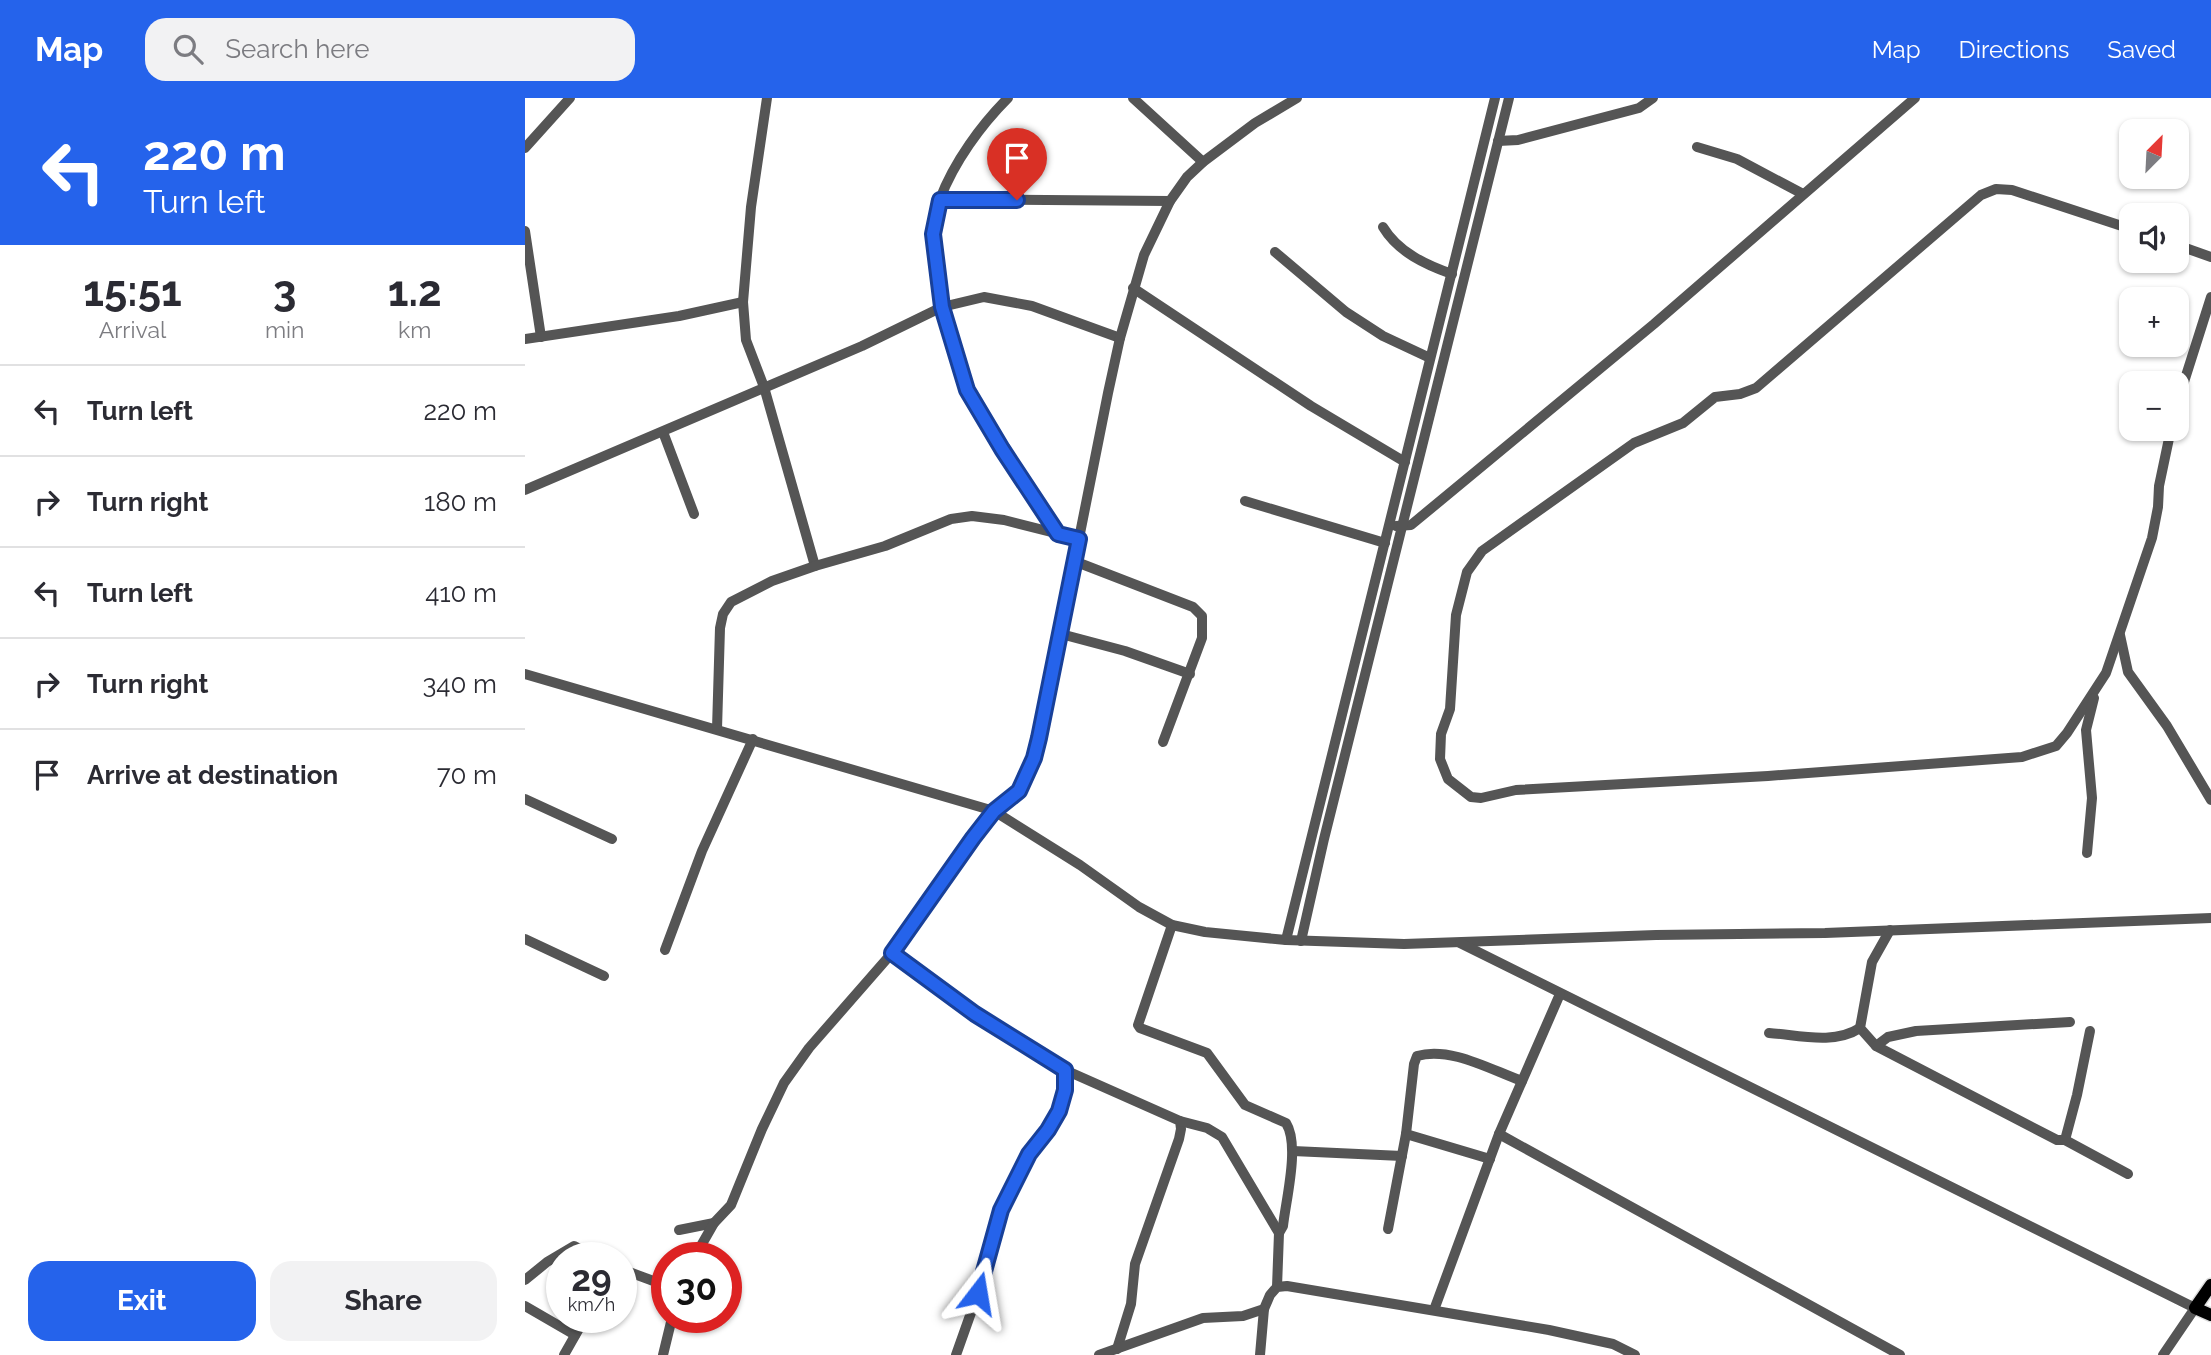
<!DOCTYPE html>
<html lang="en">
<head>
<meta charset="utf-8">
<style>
  :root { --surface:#fff; --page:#f2f2f3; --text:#2b2b33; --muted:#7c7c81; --line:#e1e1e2; --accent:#2563eb }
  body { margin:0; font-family:Raleway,sans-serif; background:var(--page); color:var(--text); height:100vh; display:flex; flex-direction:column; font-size:26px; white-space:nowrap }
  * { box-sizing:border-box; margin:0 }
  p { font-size:23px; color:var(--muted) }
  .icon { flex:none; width:38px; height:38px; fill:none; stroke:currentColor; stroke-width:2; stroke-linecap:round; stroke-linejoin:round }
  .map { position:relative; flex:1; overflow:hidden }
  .sheet { display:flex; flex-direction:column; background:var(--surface); width:525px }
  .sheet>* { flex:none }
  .guide { background:#2563eb; color:#fff; overflow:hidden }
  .needle { width:46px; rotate:24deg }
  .tools { position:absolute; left:1594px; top:21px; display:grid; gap:14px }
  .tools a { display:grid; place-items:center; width:70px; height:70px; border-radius:14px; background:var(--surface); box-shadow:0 2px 5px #0004; font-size:35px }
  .speed { position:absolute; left:21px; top:1144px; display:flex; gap:14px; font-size:35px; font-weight:700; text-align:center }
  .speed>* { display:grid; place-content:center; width:91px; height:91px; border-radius:50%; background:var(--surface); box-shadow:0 2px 5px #0004; line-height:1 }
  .speed small { font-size:18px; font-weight:400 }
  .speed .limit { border:10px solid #d22; background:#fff; color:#111 }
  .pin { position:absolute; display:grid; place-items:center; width:60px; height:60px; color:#fff; margin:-72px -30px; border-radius:50% 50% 50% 0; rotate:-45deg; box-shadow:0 0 7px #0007 }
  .pin .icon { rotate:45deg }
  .me { position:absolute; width:77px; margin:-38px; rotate:14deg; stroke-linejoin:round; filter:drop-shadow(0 0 5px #0008) }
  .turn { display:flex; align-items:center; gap:24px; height:147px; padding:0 28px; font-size:32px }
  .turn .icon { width:91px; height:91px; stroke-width:2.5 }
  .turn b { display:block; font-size:49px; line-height:60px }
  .eta { display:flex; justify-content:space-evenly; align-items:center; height:119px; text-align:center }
  .eta b { font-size:42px; font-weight:700; line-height:49px }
  .primary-button { display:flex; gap:14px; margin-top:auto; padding:14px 28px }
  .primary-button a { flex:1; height:80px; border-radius:21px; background:var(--accent); color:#fff; font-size:28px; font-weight:700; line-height:80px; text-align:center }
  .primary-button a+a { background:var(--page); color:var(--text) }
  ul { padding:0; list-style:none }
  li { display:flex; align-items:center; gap:21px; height:91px; padding:0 28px; border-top:2px solid var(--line) }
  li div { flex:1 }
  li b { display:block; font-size:26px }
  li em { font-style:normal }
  header { display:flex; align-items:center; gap:42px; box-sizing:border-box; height:98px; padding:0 35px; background:var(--accent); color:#fff }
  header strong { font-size:33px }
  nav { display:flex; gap:38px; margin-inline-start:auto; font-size:24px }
  .search { width:490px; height:63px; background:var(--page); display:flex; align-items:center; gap:18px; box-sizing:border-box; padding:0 24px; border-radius:21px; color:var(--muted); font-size:26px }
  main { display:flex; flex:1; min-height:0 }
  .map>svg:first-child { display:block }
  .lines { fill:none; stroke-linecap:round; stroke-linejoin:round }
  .major-casing { stroke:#dbdbdb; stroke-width:15 }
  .minor { stroke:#555; stroke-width:10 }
  .major { stroke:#000; stroke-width:12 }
  .route-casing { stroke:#184099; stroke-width:18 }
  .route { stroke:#2563eb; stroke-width:12 }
</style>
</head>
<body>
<header>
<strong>Map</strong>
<div class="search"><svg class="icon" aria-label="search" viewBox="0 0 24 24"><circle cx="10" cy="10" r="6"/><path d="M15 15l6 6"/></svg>Search here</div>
<nav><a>Map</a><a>Directions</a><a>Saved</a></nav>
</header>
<main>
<section class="sheet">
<div class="guide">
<div class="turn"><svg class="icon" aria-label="left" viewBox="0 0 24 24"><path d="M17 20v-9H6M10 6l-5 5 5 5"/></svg><div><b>220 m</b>Turn left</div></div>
</div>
<div class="eta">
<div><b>15:51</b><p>Arrival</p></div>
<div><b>3</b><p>min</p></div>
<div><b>1.2</b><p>km</p></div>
</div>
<ul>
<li><svg class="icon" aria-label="left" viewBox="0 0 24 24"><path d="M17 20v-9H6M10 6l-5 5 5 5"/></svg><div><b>Turn left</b></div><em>220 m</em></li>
<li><svg class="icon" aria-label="right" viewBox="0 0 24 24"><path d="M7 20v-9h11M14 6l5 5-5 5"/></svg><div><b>Turn right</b></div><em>180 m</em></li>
<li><svg class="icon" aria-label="left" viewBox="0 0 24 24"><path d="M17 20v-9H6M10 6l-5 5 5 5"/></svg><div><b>Turn left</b></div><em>410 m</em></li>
<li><svg class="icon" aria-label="right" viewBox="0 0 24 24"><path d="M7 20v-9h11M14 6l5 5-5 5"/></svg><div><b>Turn right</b></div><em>340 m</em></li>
<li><svg class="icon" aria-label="arrive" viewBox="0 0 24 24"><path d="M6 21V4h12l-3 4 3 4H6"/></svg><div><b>Arrive at destination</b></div><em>70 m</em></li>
</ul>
<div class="primary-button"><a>Exit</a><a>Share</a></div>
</section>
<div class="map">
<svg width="1686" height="1257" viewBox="0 0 1686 1257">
  <rect width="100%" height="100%" fill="#fff"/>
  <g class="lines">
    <defs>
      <path id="major" d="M1686,1187L1670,1210L1686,1217"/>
    </defs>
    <use href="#major" class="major-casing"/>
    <g class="minor">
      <path d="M242,0L226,109L218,204L221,242L239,289L290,468"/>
      <path d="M483,0C456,27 429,64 415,101C406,126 410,149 414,174C419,214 426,256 443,292C466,343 502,390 533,437"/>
      <path d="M608,0L678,64"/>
      <path d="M973,43L993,42L1114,10L1128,0"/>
      <path d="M1172,49L1212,61L1278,96"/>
      <path d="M0,50L45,0"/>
      <path d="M415,101L645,103"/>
      <path d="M858,129C873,154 901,167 927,176"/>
      <path d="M1606,131L1487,92L1471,91L1456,97L1231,290L1215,296L1190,299L1158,325L1109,345L957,453L942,474L931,517L925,611L916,636L915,661L923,681L946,699L956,700L991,692L1243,678L1497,659L1531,648L1542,635L1581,575L1627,440L1633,409L1634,388L1646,331"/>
      <path d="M0,133L16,239"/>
      <path d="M1652,147L1686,159"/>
      <path d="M750,154L821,214L858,238L905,260"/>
      <path d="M608,190L786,308L880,364"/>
      <path d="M0,241L154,218L218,204"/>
      <path d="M1652,306L1686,199"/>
      <path d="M138,334L169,416"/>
      <path d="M0,392L337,248L417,209L459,199L507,208L595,240"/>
      <path d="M720,403L860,445"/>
      <path d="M871,428L886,427L1129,226L1390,0"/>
      <path d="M549,463L668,509L677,518V540L638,644"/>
      <path d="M536,536L600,553L665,576"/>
      <path d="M1595,537L1603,574L1642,628L1686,702"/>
      <path d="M0,576L469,713L555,767L614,809L647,827L680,834L761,842L879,846L1131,837L1300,835L1686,820"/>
      <path d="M192,631L195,530L198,516L206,504L247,483L290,468L360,448L426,421L447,418L479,422L554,441"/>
      <path d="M0,701L87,741"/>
      <path d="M1562,755L1567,700L1561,632L1569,600"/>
      <path d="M647,827L613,927L615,930L682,955L720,1007L761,1025C775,1047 761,1101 758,1128L754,1135L752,1189"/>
      <path d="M1365,832L1347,864L1335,930L1351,948L1532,1042H1540L1603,1076"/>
      <path d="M0,841L79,878"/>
      <path d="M761,842L970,0"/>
      <path d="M776,843L799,741L984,0"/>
      <path d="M935,845L1670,1210L1638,1257"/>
      <path d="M140,852L177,753L228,641"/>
      <path d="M367,855L450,916L540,972L655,1023L656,1031L654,1041L610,1166L606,1206L592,1251"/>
      <path d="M1244,935C1273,937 1309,947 1335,930"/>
      <path d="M1351,948L1363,939L1391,933L1545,924"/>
      <path d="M655,1023L682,1030L697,1039L754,1135"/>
      <path d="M974,1036L1375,1257"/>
      <path d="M1540,1042L1552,997L1565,933"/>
      <path d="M768,1053L877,1058"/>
      <path d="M965,1061L881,1036L889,966L892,958C925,948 966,972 997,983"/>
      <path d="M863,1131L881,1036"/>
      <path d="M154,1132L189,1125"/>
      <path d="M169,1160L189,1125L206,1107L237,1031L259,985L284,950L367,855L469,713L494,693L501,681L509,660L522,601L583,295L595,240L619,157L645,103L662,79L678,64L730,25L772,0"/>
      <path d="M96,1171L142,1188"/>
      <path d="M0,1182L22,1164L49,1148L72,1160"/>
      <path d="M0,1208L50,1237"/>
      <path d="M909,1212L974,1036L1035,896"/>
      <path d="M39,1257L60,1220"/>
      <path d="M138,1257L147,1220"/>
      <path d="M431,1257L453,1195L476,1112L504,1056L523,1032L534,1013L540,992V972"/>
      <path d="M574,1257L678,1220L718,1218L739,1211L745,1197L752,1189L762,1188L1024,1232L1088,1246L1110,1257"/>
      <path d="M735,1257L739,1211"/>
    </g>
    <use href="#major" class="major"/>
  </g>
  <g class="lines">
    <defs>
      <path id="route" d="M453,1195L476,1112L504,1056L523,1032L534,1013L540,992V972L450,916L367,855L448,740L469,713L494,693L509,660L514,640L554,441L533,436L477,351L442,292L417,209L408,136L415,102H492"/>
    </defs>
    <use href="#route" class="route-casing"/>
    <use href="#route" class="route"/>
  </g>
</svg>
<div class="tools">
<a><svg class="needle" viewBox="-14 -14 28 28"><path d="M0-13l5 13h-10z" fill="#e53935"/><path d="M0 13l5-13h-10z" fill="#7c7c81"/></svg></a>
<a><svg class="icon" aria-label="sound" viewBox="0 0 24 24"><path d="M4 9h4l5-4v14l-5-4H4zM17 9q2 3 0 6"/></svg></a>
<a>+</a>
<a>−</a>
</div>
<div class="speed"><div>29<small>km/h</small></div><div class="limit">30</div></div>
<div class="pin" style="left:492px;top:102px;background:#d93025"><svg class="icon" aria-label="arrive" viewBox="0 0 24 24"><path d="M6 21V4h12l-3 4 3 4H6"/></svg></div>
<svg class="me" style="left:453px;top:1195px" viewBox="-20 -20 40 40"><path d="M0-17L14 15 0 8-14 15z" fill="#2563eb" stroke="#fff" stroke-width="4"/></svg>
</div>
</main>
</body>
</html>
